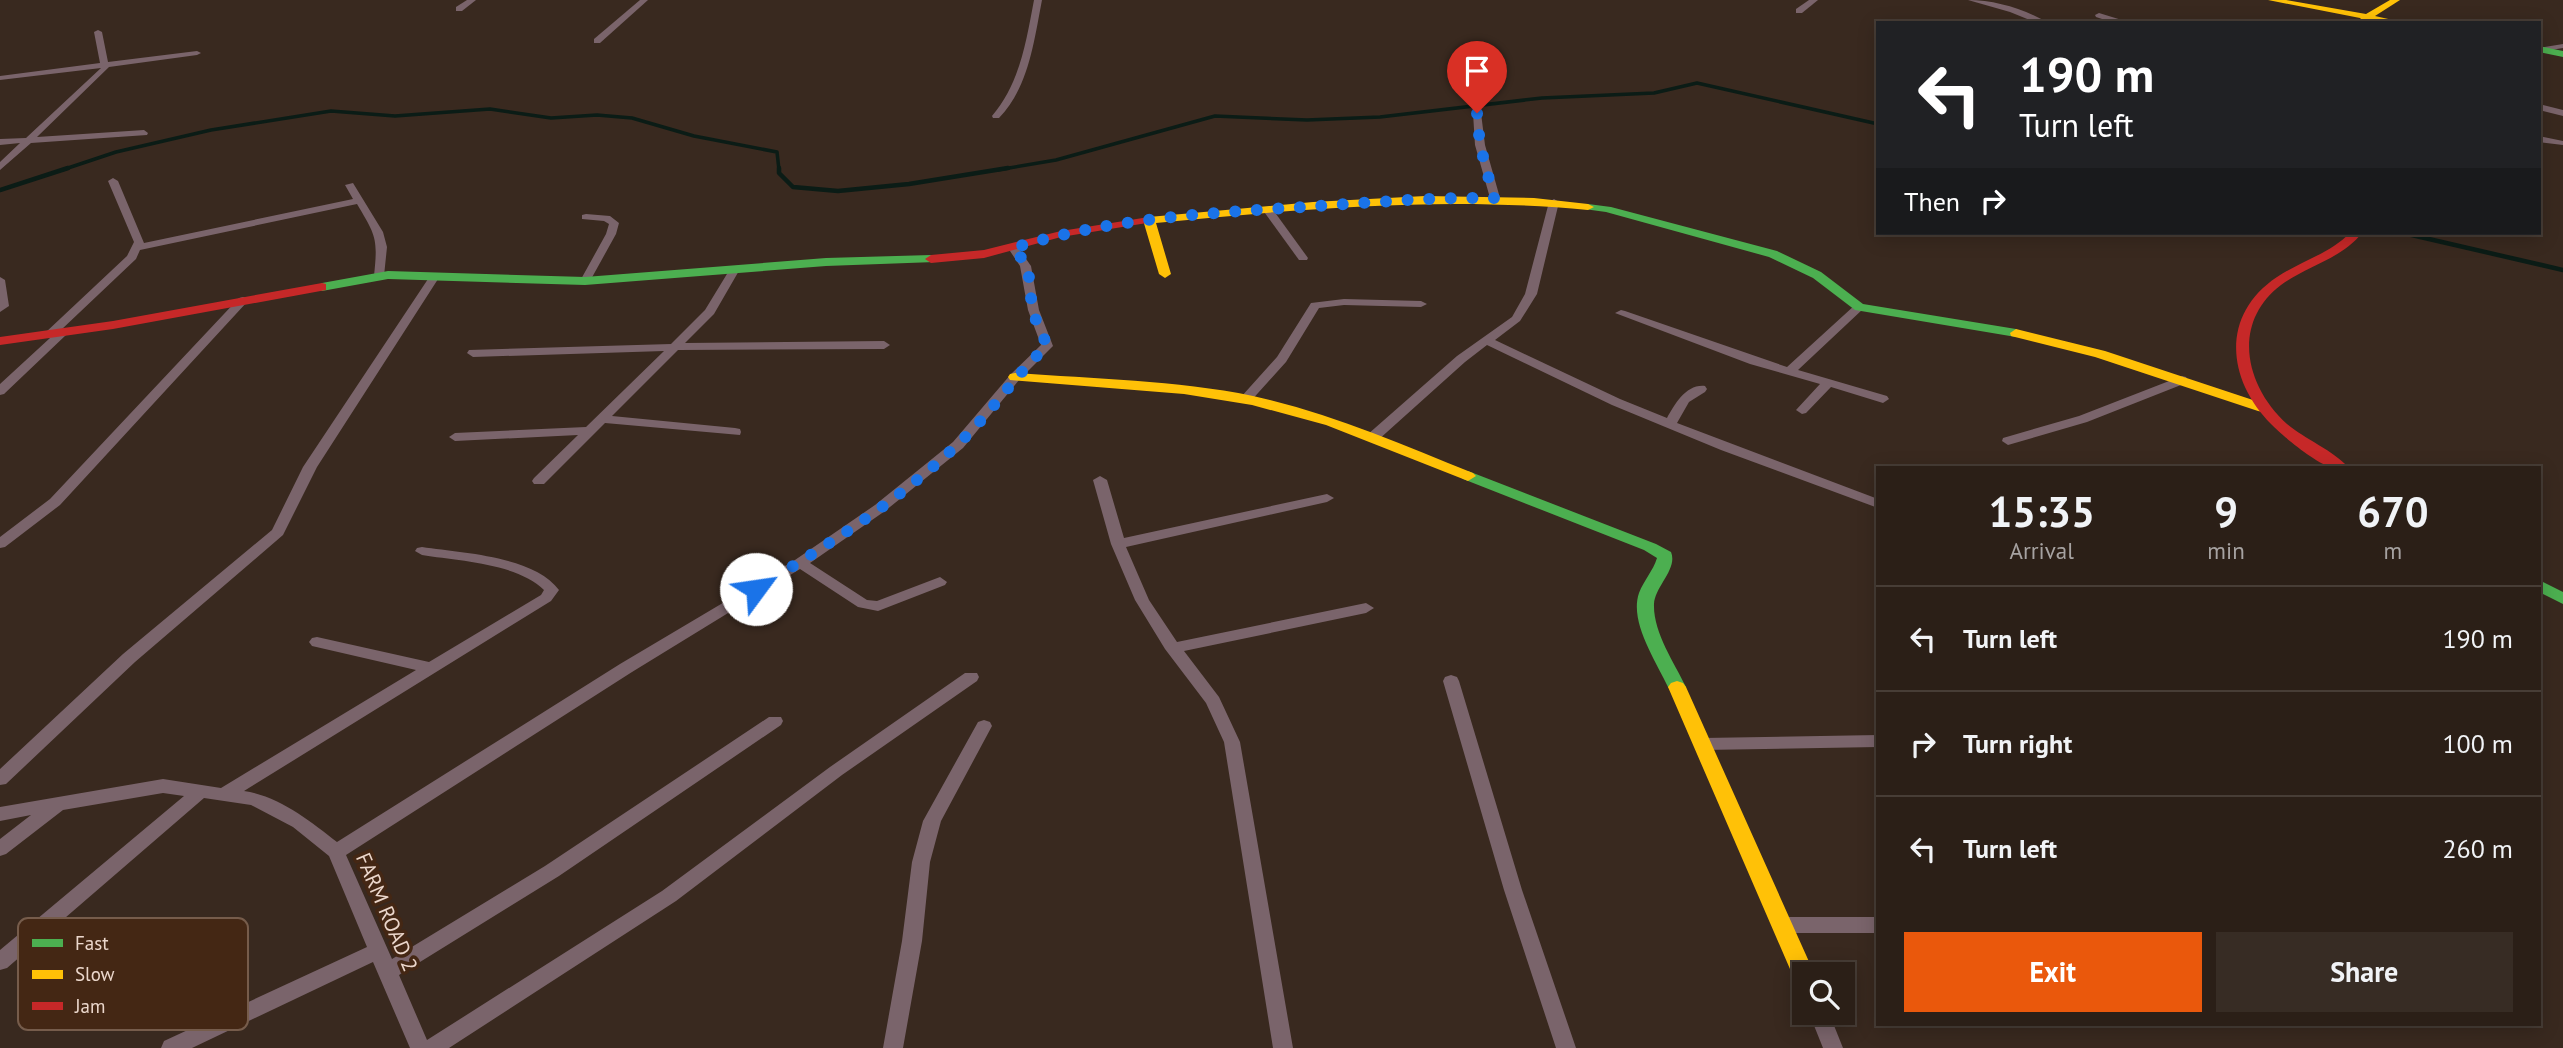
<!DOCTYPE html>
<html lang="en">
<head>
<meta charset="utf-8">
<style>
  :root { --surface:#2b1f17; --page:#372c24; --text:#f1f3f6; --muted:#a6a2a1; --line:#473d36; --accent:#ea580c }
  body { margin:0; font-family:"PT Sans",sans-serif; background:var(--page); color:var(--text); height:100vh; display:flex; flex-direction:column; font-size:26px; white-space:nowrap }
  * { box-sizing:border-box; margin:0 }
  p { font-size:23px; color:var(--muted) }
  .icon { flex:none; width:38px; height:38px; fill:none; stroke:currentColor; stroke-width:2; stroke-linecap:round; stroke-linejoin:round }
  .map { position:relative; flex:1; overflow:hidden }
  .sheet { position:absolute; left:1876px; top:466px; width:665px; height:560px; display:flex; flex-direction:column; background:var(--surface); border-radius:0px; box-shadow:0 4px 18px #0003,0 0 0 2px var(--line) }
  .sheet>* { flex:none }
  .top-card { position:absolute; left:1876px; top:21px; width:665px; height:214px; border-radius:0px; box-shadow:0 4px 18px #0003,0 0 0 2px var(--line); background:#202124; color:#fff; overflow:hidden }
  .tools { position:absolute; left:1792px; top:962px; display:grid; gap:14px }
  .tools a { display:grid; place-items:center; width:63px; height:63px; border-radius:0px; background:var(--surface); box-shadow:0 4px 18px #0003,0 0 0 2px var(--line); font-size:35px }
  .pin { position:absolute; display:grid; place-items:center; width:60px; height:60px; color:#fff; margin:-72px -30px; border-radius:50% 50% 50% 0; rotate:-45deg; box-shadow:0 0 7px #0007 }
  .pin .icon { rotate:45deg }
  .me { position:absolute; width:77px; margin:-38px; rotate:59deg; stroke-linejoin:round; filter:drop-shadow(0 0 5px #0008) }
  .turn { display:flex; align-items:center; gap:24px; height:147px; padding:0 28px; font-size:32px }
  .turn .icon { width:91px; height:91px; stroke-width:2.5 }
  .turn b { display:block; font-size:49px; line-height:60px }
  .then { display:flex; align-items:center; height:66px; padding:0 28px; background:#0003; gap:14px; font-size:26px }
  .eta { display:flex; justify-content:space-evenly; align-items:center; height:119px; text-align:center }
  .eta b { font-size:42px; font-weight:700; line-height:49px }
  .action { display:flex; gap:14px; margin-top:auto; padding:14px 28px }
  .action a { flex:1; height:80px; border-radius:0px; background:var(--accent); color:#fff; font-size:28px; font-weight:700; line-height:80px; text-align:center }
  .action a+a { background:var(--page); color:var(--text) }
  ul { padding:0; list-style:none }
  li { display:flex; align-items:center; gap:21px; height:105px; padding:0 28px; border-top:2px solid var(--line) }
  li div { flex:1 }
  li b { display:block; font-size:26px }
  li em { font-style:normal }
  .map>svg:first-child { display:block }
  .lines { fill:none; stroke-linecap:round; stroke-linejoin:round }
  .stream-far1 { stroke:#0b1c16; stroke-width:3.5 }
  .stream { stroke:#0b1c16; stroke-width:4.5 }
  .street { fill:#7a646b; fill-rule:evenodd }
  .fast { fill:#4caf50; fill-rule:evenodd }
  .slow { fill:#ffc107; fill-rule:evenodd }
  .jam { fill:#c62828; fill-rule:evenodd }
  .route { stroke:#1a73e8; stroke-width:12; stroke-dasharray:0 21.6 }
  .labels { text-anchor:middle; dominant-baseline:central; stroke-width:7; stroke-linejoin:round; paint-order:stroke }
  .near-street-label { font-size:21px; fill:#ebd7cc; stroke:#442714 }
  .key { fill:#442714; stroke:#765c4b; stroke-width:2 }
  .key-label { font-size:19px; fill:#ebd7cc }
</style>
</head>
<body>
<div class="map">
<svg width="2563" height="1048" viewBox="0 0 2563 1048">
  <rect width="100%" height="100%" fill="#39291f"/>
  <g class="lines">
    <g class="stream-far1">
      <path d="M62,170L116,152L211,130L331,111L395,116L490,109L551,118L597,115L632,118L694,136L777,152L779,170"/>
      <path d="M997,170L1056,160L1215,116L1307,120L1380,117L1542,98L1654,93L1697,83L1878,124"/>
    </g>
    <g class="stream">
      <path d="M779,168V173L793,187L838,191L909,184L1008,168"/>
      <path d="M0,190L68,168"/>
      <path d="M2403,233L2563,270"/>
    </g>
    <g class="street">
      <path d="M467,0H476L462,11H456V7Z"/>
      <path d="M640,0H648L600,43H594V39Z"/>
      <path d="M1034,0H1042C1034,41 1029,87 999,118H993L992,116C1020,83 1026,42 1034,0Z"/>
      <path d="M1809,0H1818L1802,13H1796V9Z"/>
      <path d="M1968,0C1995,0 2025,9 2048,23H2037L2010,12Z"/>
      <path d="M2099,13L2125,21L2126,23H2114L2096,17L2095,15Z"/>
      <path d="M98,30L102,32L108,62L197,51L201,53L197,55L109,67L37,137L144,130L148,133L147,135L31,143L0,170V162L20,143L0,145V139L26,138L101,68L0,80V76L100,63L94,32Z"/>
      <path d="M2563,44V48L2539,52V48Z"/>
      <path d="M2539,104L2563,110V116L2539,110Z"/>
      <path d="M1477,110L1481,113L1485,145L1500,198L1495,201L1490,198L1475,145L1473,113Z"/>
      <path d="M2539,136L2563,141V145L2539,142Z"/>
      <path d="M113,178L118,181L144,243L353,199L345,185L353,183L383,232L387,247L384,276L379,279L374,276C378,238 376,236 357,204L140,250L136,259L61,330L66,331V335L4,394L0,395V384L50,338L45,337V333L127,256L134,242L108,181Z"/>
      <path d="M1554,199L1559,202L1537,294L1520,321L1495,340L1620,399L1667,418C1675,404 1686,384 1705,386L1707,389L1705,392L1689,402L1677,423L1878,499V508L1721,450L1612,405L1487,345L1465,362L1377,441H1367L1366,438L1367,435L1457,356L1512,317L1525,294L1549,202Z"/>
      <path d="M1263,207H1271L1308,258L1307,260H1299L1262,209Z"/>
      <path d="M586,214L610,216L619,223L616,234L590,281L585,284L580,281L606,234L609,224L604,221L582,219V215Z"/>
      <path d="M1013,245L1017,246L1031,266L1039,310L1053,346L1019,380L963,448L885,511L810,563L867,600L877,601L940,577L947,582L945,585L878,611L858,607L800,569L632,672L346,855L392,959L545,866L769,717H781L783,721L781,725L559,876L399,975L427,1040L662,891L830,767L965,673H977L979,677L977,681L842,775L676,901L449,1048H410L373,962L192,1048H161L164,1041L367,947L329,856L293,827L251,805L204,798L7,968L0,970V950L184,796L163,793L63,810L6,854L0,856V839L31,815L0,821V807L163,779L221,788L416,670L312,646L309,642L312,638L317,637L429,662L541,595L544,590C517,563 458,561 422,555L415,551L417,548L422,547C462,553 534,556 559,590L551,601L244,791C279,796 310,821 337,842L620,664L795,560L875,505L953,442L1011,374L1041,345L1028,310L1020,266L1008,248Z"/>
      <path d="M735,266L740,269L714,314L685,343L884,341L890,345L884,349L678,350L612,416L735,428L740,429L741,432L740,435L605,423L544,484H534L532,481L534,478L578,435L455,441L449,437L455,433L586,427L664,351L473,357L467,353L469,350L671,344L705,310L730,269Z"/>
      <path d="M435,273L440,276L317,467L283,535L135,662L6,784L0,785V769L123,654L272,530L303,467L430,276Z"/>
      <path d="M0,277L5,280L9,306L0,312Z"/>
      <path d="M243,297L247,298V302L60,505L5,547L0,548V537L50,499L239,298Z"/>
      <path d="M1344,299L1421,301L1427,304L1421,307L1344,305L1319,308L1286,362L1249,403H1241L1239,400L1241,397L1277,357L1311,303Z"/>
      <path d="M1859,304L1863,305V309L1798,370L1887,396L1889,399L1883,403L1831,387L1806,413L1802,414L1796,410L1820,384L1750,364L1615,313L1621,310L1625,311L1787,367L1855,305Z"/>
      <path d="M2182,376L2186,377L2188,380L2186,383L2087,422L2008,445L2002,441L2003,438L2079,416Z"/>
      <path d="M1100,476L1107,480L1124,538L1327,494L1334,498L1327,502L1126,547L1149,600L1177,642L1366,603L1374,608L1366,613L1184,651L1219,697L1240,742L1293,1048H1273L1224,742L1206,703L1165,649L1135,600L1111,544L1093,480Z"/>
      <path d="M1451,675L1457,677L1459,681L1522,890L1576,1048H1556L1504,890L1443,681L1445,677Z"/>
      <path d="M984,720L990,722L992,726L941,821L930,862L922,941L903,1048H883L902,941L912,862L923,821L978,722Z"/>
      <path d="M1878,735V747L1703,750L1697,748L1695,744L1697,740L1703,738Z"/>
      <path d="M1784,917H1878V933H1784L1777,931L1774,925L1777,919Z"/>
      <path d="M1809,1013H1829L1843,1048H1823Z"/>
    </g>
    <g class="fast">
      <path d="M2539,46L2563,51V57L2539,52Z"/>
      <path d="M1588,204L1611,207L1777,251L1821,272L1863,304L2016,329L2022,333L2016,337L1855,310L1813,278L1769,257L1606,212L1584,209V205Z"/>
      <path d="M931,255L937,259L935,262L826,266L585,285L388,279L322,291L316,287L322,283L388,271L585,277L826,258Z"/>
      <path d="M1468,471L1656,544L1671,552C1678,569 1655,586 1654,604C1653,632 1674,662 1686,687L1683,691H1671L1668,687C1656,661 1629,622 1639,593C1644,580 1653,571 1657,558L1644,550L1463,479L1460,476L1463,473Z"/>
      <path d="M2539,580L2563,592V604L2539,592Z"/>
    </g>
    <g class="slow">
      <path d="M2268,0H2286L2366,14L2390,0H2400L2375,16L2406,23L2369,20L2364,22L2360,18Z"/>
      <path d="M1425,196L1534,198L1588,204L1594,207L1588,210C1443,196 1300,209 1156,223L1171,274L1165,278L1159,274L1143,220L1149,217L1313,202Z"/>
      <path d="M2016,329L2105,351L2268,405L2270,408L2263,412L2258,411L2095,357L2011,336L2010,333Z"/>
      <path d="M1015,373C1094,379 1175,380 1253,396C1330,413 1401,444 1473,473L1476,476L1468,481L1463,479L1326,425L1252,405L1184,394L1010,380L1008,377L1010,374Z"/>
      <path d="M1677,681L1683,683L1686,687L1815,975H1804V985L1796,983L1793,976L1668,687L1671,683Z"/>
    </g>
    <g class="jam">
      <path d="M1149,217L1153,218V222L1061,237L984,258L931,263L925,259L931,255L984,250L1061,231Z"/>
      <path d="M2350,233H2362C2341,259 2307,266 2281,285C2231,323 2245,386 2287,424C2305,439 2334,451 2348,467C2344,467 2337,468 2332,467C2316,464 2283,436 2271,424C2227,380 2220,315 2277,277C2301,261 2329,254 2350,233Z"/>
      <path d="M322,283L326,284V290L113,329L0,345V337L113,321Z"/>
    </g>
  </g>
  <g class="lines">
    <path class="route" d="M756,589C826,546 897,502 957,445C990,415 1014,376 1047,346C1044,337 1039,329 1036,320C1025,292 1038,273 1013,248C1106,219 1206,213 1303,207C1366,203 1431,197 1494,198L1480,145L1477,113"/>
  </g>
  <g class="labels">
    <g class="near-street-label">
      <text transform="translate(387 912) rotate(67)">FARM ROAD 2</text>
    </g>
  </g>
  <rect x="18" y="918" width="230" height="112" rx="10" class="key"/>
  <rect x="32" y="939" width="31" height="8" fill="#4caf50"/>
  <rect x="32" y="970" width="31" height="9" fill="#ffc107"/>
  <rect x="32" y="1002" width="31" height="8" fill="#c62828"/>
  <g class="key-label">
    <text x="75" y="950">Fast</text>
    <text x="75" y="981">Slow</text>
    <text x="75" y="1013">Jam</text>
  </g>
</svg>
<div class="tools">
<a><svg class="icon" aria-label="search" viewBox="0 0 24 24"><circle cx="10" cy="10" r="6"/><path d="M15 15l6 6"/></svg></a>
</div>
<div class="pin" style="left:1477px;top:113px;background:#d93025"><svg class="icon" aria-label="arrive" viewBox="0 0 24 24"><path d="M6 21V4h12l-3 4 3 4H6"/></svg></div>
<svg class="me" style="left:756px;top:589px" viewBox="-20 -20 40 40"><circle r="19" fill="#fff"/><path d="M0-13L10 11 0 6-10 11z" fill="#1a73e8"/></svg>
<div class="top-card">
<div class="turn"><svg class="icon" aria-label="left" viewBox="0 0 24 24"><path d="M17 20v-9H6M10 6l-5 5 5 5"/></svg><div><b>190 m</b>Turn left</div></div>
<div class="then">Then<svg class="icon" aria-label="right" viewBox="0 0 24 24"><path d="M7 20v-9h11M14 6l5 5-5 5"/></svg></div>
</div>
<section class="sheet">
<div class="eta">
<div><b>15:35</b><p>Arrival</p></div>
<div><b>9</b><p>min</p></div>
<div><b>670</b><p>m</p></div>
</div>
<ul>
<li><svg class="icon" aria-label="left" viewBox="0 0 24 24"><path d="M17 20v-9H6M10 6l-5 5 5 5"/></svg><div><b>Turn left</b></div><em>190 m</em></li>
<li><svg class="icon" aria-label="right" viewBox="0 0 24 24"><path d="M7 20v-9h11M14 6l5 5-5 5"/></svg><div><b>Turn right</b></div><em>100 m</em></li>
<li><svg class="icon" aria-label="left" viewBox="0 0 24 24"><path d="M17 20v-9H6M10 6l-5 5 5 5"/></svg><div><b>Turn left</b></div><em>260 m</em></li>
</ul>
<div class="action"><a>Exit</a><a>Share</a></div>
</section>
</div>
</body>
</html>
